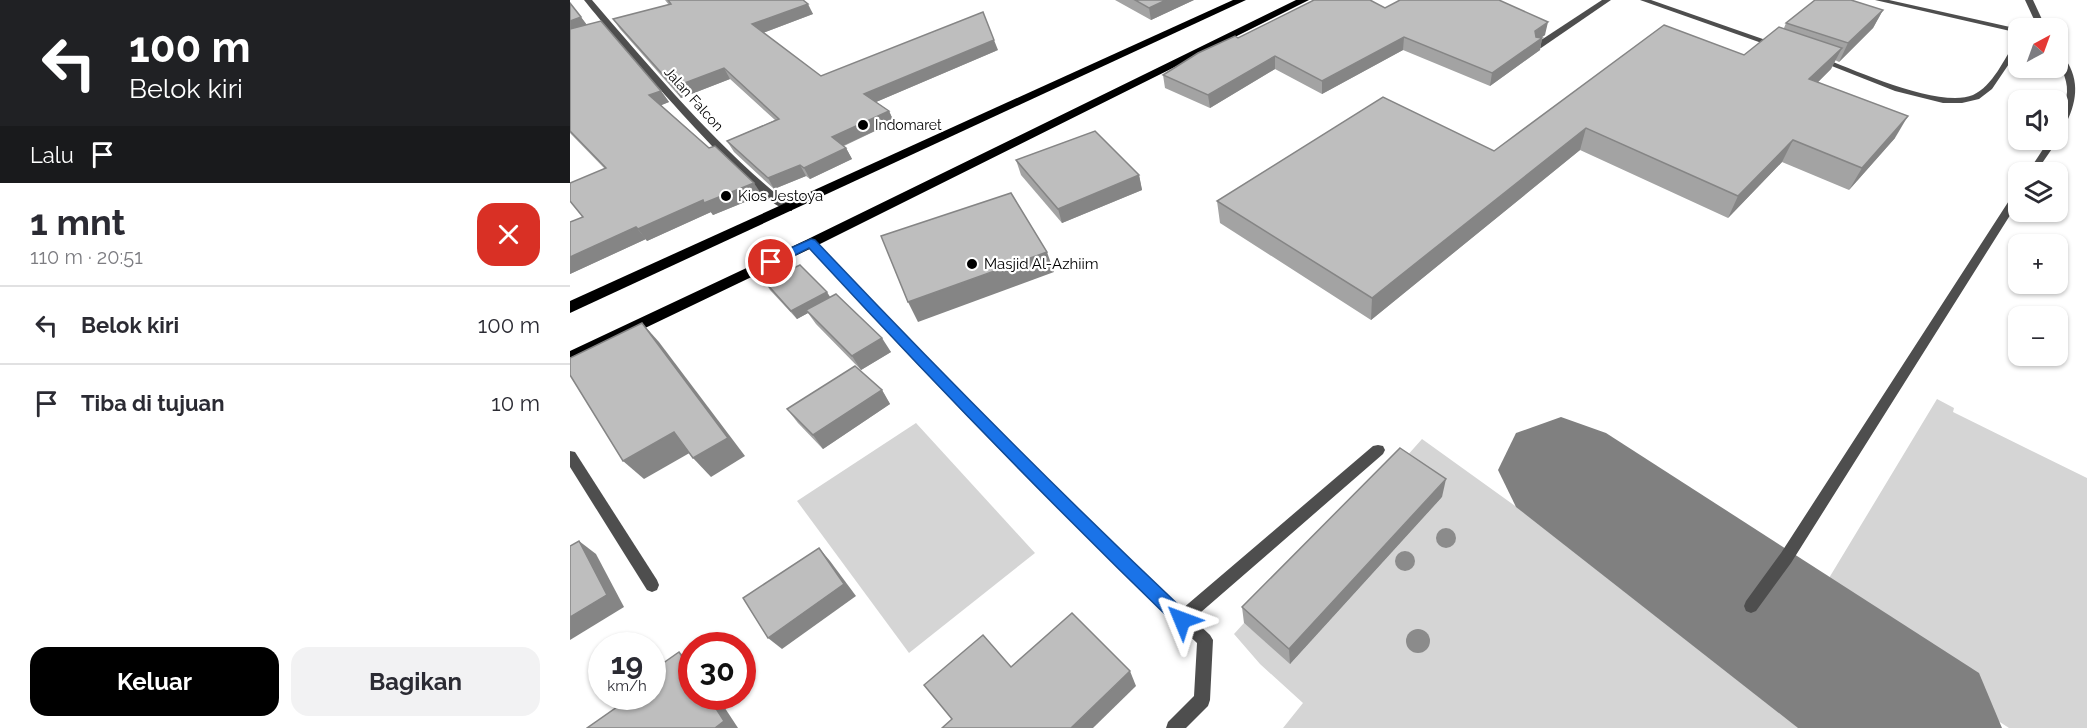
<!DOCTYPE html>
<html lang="id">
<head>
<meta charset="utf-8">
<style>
  :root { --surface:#fff; --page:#f2f2f3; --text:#2b2b33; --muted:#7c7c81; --line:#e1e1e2; --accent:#000 }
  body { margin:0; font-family:Raleway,sans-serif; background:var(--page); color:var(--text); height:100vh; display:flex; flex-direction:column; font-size:22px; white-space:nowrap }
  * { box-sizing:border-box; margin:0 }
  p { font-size:20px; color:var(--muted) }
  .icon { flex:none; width:33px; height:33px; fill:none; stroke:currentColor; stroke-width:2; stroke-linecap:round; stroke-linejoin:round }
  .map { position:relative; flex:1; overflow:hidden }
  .panel { display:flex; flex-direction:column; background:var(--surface); width:570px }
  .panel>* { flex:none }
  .banner { background:#202124; color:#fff; overflow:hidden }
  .needle { width:39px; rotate:41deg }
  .buttons { position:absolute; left:1438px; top:18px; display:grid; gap:12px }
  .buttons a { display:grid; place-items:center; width:60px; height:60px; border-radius:12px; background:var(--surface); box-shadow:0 2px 4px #0004; font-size:30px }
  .speed { position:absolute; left:18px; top:632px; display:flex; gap:12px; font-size:30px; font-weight:700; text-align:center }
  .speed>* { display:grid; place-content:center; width:78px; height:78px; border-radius:50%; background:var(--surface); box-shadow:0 2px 4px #0004; line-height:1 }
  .speed small { font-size:15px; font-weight:400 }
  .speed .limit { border:9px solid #d22; background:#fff; color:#111 }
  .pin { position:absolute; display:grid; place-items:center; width:51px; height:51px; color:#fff; margin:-26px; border:3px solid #fff; border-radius:50%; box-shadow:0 2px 6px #0007 }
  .me { position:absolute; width:66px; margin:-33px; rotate:314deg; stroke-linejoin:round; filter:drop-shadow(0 0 4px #0008) }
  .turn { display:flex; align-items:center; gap:21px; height:126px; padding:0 30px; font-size:27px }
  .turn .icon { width:78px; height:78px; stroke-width:2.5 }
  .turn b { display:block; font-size:42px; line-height:51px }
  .then { display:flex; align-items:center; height:57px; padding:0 30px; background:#0003; gap:12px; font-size:22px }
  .round { display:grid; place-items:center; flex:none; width:63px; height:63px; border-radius:18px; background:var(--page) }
  .head { display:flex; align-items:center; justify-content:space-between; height:102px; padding:0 30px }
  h1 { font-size:36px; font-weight:700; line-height:45px }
  .primary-button { display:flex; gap:12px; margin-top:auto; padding:12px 30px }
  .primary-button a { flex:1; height:69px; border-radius:18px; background:var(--accent); color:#fff; font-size:24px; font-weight:700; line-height:69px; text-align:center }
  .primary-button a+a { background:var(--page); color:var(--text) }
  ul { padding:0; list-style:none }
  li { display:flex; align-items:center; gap:18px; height:78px; padding:0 30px; border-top:2px solid var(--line) }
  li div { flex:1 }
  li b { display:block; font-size:22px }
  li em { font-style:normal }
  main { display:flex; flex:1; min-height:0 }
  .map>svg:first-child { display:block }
  .green { fill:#d5d5d5 }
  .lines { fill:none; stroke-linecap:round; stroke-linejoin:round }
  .taxiway { fill:#808080; fill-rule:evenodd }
  .service { fill:#4e4e4e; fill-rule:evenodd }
  .minor { fill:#4e4e4e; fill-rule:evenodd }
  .trunk { fill:#000; fill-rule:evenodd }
  .tree { fill:#8b8b8b }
  .wall { fill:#a3a3a3 }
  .shaded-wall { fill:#858585 }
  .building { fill:#bebebe; stroke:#858585; stroke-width:1.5 }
  .route { fill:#1a73e8; stroke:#114b97; stroke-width:1.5 }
  .poi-dot { fill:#000; stroke:#fff; stroke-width:2 }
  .labels { text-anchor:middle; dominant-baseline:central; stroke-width:4.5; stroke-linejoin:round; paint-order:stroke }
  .far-street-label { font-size:14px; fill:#000; stroke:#fff }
  .far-poi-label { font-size:14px; fill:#000; stroke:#fff; text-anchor:start }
  .poi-label { font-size:15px; fill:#000; stroke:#fff; text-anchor:start }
</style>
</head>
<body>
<main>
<section class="panel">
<div class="banner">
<div class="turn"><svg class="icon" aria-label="left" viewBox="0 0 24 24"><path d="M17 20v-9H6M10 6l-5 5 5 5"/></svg><div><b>100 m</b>Belok kiri</div></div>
<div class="then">Lalu<svg class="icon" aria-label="arrive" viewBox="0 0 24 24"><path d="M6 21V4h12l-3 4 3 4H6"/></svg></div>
</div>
<div class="head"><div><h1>1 mnt</h1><p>110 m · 20:51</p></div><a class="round" style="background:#d93025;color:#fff"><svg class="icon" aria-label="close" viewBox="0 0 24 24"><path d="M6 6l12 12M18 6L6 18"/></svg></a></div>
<ul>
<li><svg class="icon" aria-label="left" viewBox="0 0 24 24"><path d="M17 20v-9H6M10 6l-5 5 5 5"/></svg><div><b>Belok kiri</b></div><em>100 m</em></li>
<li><svg class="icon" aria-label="arrive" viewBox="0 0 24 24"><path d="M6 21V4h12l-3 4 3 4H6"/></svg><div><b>Tiba di tujuan</b></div><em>10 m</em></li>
</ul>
<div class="primary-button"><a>Keluar</a><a>Bagikan</a></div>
</section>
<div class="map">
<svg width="1517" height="728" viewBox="0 0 1517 728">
  <rect width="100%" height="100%" fill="#fff"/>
  <g class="green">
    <path d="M1367,399L1384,408L1383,412L1517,478V728H1439L1263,613L1253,588Z"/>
    <path d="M346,423L465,553L339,653L227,501Z"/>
    <path d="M852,439L1254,728H713L733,703L690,664L664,634L674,623L721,663L872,497L828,466Z"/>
  </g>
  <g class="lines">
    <path class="taxiway" d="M991,417L1036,433L1409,673L1432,728H1228L946,507L928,470L946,433Z"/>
    <g class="service">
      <path d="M1032,0H1041L971,48H965V44Z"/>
      <path d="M1070,0H1081L1210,45L1203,47Z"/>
      <path d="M1305,0H1319L1449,29V33Z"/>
      <path d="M1455,0H1463L1476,28H1468Z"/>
      <path d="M1446,41H1449V49L1422,89L1409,99L1392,103H1373L1325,91L1244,59L1251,57C1284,70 1370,109 1403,95C1423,86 1434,59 1446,41Z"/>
      <path d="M1488,52C1493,55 1497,61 1500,67C1511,90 1503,112 1491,133L1488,134C1488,119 1496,107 1497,92C1498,77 1488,66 1488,52Z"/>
      <path d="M1479,140H1488L1466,172H1458Z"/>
      <path d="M1449,190V201L1221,563L1186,611L1181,613L1176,611L1174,606L1176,601L1211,553L1444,193Z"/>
      <path d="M0,451L5,452L87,580L89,585L87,590L82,592L77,590L0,467Z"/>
    </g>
    <g class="minor">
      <path d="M14,0H22C85,73 146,146 222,207V211C194,216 38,30 14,0Z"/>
      <path d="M241,240L245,241C363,368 485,491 612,609L803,446L808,445L813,446L815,450L813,454L623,619L640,635L643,640L640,700L638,706L616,728H596L598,722L624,696L627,643C492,516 362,383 237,245L236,243L237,241Z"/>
    </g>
    <g class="trunk">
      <path d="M663,0H676L0,313V301Z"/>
      <path d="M726,0H739L246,246L0,364V351L236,240Z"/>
    </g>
  </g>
  <g class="tree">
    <circle cx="876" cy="538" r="10"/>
    <circle cx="835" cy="561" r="10"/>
    <circle cx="848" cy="641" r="12"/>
  </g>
  <g class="wall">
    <path d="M95,0H233L243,14L193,33L251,76L428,50L306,102L319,111L324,122L274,146L276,148L282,159L240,179L236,176L204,189L164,152L157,141L205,120L160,79L111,98L50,29L43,19L99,5Z"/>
    <path d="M545,0H624L581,20Z"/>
    <path d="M0,3L17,25L91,91L99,102L91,105L192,195L143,215L141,212L77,241L76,239L0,274V222L13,217L35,169L0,133Z"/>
    <path d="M815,8L975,35L971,37L972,38L970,50L920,86L833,50L752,94L705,69L640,108L595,88L593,75L668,38Z"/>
    <path d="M1313,10L1303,28L1269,62L1265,60L1261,69L1248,82L1325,138L1279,190L1212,162L1158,218L1010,150L801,320L650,223L647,201L924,151L1174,55L1214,28L1216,23Z"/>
    <path d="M446,160L569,175L572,190L492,223L451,175Z"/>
    <path d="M195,282L260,297L321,352L291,370L246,324L238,313L227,319L200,290Z"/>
    <path d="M312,390L320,404L253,449L228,423L217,409Z"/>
    <path d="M872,497L720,664L674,623L672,607Z"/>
  </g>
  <g class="shaded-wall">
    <path d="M596,0H624L581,20L579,8Z"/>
    <path d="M238,4L243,14L187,35L182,24Z"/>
    <path d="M1313,10L1303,28L1269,62L1278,43Z"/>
    <path d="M11,17L19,28L0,34V21Z"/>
    <path d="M978,22L975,35L963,44L965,31Z"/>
    <path d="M834,37L833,50L752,94V81Z"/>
    <path d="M972,38L970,50L920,86L922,73Z"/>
    <path d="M424,40L428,50L299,105L294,94Z"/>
    <path d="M1272,48L1261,69L1229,101L1239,79Z"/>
    <path d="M705,56V69L640,108L638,95Z"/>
    <path d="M154,68L160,79L111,98L104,87Z"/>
    <path d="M91,91L99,102L87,107L79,95Z"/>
    <path d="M319,111L324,122L268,148L262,137Z"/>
    <path d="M1338,116L1325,138L1279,190L1292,168Z"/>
    <path d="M1016,128L1010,150L801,320L802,298Z"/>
    <path d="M1223,140L1212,162L1158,218L1168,196Z"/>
    <path d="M276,148L282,159L240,179L234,168Z"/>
    <path d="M230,165L236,176L204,189L198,178Z"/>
    <path d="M569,175L572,190L492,223L488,209Z"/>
    <path d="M184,183L192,195L143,215L134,203Z"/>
    <path d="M133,200L141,212L77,241L68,229Z"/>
    <path d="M66,227L76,239L0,274V257Z"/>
    <path d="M477,252L484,272L348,322L338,302Z"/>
    <path d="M257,292L262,300L236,310L238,313L227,319L221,311Z"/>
    <path d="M72,323L89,342L175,456L141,477L123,458Z"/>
    <path d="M312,338L321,352L291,370L282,356Z"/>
    <path d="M312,390L320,404L253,449L243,435Z"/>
    <path d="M104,432L123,451L74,479L53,461Z"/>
    <path d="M876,479L872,497L720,664L719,649Z"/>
    <path d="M9,541L26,554L54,607L0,640V617Z"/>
    <path d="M249,548L260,561L286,596L212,649L198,638Z"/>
    <path d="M109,652L122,661V672Z"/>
    <path d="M560,671L566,686L523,728H501Z"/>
    <path d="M138,696H147L168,728H145Z"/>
  </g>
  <g class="building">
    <path d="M98,0H233L238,4L182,24L251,76L413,12L424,40L294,94L319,111L262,137L276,148L234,168L230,165L198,178L157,141L209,119L154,68L104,87L43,19L101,4Z"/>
    <path d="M565,0H596L579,8Z"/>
    <path d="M744,0H800L815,8L830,0H929L978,22L965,31L966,37L972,38L922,73L834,37L752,81L705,56L638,95L593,75L628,53L665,36L668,38Z"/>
    <path d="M1245,0H1281L1313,10L1278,43L1216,23Z"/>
    <path d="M0,3L11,17L0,21Z"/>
    <path d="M31,21L91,91L79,95L139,148L145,146L184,183L134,203L133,200L68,229L66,227L0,257V222L13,217L0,201V183L36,168L0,131V29Z"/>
    <path d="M1094,25L1174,55L1209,27L1272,48L1239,79L1338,116L1292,168L1223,140L1168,196L1016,128L802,298L647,201L813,97L924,151Z"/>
    <path d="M525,131L569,175L488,209L446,160Z"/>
    <path d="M441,193L477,252L338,302L311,236Z"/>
    <path d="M230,265L257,292L221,311L195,282Z"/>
    <path d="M266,294L312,338L282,356L236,310Z"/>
    <path d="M72,323L158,438L123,458L104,432L53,461L0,375V358Z"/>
    <path d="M285,366L312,390L243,435L217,409Z"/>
    <path d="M830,448L876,479L719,649L672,607Z"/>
    <path d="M9,541L37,595L0,617V546Z"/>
    <path d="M249,548L274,584L198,638L173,598Z"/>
    <path d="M502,613L560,671L501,728H372L382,719L354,685L413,635L441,667Z"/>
    <path d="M109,652L122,672V696H138L154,721L145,728H17L54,702L50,696H82V671Z"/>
  </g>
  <path class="route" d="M241,239L245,240C366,368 490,493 618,614L621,620L618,625L612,628L606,625C480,503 358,377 239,248L205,265L201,266L194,262L196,259Z"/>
  <g class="poi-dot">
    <circle cx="293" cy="125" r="6"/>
    <circle cx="156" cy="196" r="6"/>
    <circle cx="402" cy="264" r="6"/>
  </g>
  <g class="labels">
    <g class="far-street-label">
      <text transform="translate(124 99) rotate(48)">Jalan Falcon</text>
    </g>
    <g class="far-poi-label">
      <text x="305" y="125">Indomaret</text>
    </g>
    <g class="poi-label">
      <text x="168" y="196">Kios Jestoya</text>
      <text x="414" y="264">Masjid Al-Azhiim</text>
    </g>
  </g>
</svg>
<div class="buttons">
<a><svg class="needle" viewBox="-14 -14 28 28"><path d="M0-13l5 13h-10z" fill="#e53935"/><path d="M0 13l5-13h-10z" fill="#7c7c81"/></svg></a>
<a><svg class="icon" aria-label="sound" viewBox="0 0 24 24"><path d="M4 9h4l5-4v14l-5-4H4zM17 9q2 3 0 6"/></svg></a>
<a><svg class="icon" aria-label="layers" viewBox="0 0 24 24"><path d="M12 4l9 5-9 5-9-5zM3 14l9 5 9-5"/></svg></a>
<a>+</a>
<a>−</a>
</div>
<div class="speed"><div>19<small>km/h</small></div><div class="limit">30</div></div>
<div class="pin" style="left:201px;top:262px;background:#d93025"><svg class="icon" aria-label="arrive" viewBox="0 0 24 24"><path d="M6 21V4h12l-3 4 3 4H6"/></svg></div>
<svg class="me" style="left:612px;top:620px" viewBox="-20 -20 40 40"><path d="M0-17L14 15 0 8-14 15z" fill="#1a73e8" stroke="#fff" stroke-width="4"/></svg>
</div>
</main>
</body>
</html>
